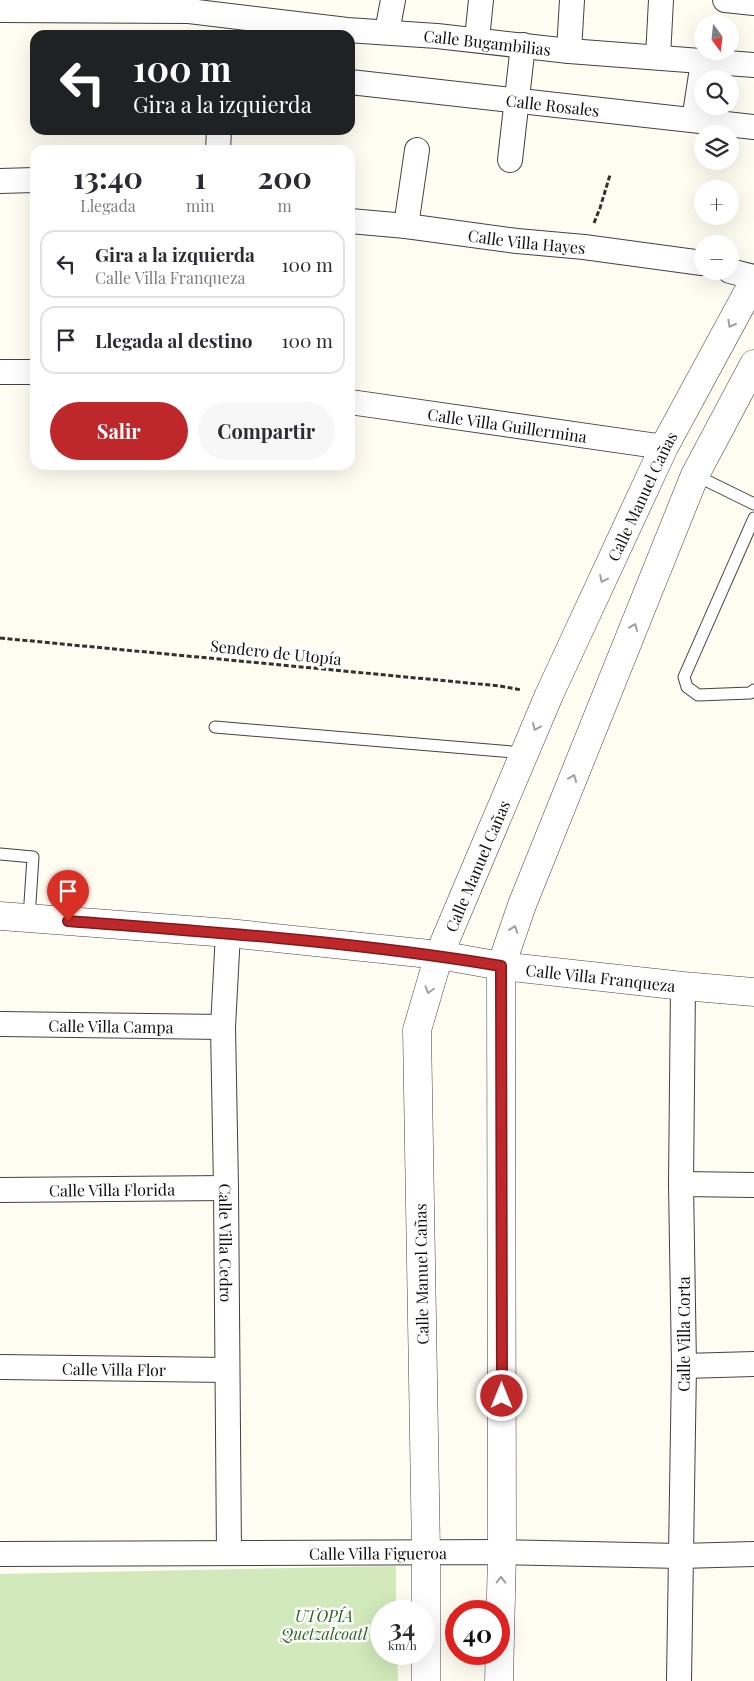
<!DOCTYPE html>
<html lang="es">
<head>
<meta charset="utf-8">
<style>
  :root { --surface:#fff; --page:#f7f7f7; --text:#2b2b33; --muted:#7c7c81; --line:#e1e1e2; --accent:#be282a }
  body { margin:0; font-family:"Playfair Display",serif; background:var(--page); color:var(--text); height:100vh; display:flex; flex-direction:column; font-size:19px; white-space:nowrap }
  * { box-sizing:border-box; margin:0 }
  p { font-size:16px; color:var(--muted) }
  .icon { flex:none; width:28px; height:28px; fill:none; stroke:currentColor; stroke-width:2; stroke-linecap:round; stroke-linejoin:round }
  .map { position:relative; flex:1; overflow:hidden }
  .sheet { position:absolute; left:30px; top:145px; width:325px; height:325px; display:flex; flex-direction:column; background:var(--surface); border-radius:15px; box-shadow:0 5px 20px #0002 }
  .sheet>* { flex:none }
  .banner { position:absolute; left:30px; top:30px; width:325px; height:105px; border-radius:15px; box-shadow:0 5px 20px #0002; background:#202124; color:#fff; overflow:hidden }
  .needle { width:32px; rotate:165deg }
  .fabs { position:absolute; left:694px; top:15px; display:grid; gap:10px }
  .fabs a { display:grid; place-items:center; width:45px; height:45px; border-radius:50%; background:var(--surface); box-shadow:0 5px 20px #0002; font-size:25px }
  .speed { position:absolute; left:370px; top:1600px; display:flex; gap:10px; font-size:25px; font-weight:700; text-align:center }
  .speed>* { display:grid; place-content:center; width:65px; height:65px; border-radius:50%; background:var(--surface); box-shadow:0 5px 20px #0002; line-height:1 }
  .speed small { font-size:12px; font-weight:400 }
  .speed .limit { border:8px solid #d22; background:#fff; color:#111 }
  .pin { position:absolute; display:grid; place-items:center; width:42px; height:42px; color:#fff; margin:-51px -21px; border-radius:50% 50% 50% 0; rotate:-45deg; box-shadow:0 0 5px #0007 }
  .pin .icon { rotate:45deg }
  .me { position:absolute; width:55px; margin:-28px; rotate:0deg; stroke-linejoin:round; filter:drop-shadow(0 0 4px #0008) }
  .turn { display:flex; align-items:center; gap:18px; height:105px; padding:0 20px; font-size:22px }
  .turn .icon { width:65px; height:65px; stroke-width:2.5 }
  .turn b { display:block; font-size:35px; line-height:42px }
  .eta { display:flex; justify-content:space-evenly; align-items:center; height:85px; text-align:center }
  .eta b { font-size:30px; font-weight:700; line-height:35px }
  .button { display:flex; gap:10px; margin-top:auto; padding:10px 20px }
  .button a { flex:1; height:58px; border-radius:30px; background:var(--accent); color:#fff; font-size:20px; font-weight:700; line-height:58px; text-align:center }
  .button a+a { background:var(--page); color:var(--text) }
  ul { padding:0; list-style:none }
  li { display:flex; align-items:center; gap:15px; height:68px; margin:0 10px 8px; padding:0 10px; border:2px solid var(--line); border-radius:15px }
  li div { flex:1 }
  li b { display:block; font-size:19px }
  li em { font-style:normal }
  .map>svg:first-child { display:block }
  .green { fill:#d1e9bb }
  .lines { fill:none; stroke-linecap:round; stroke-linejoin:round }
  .service-casing { stroke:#424242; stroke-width:13 }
  .minor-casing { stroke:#424242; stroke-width:26 }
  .tertiary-casing { stroke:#424242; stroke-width:29 }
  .path { stroke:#313131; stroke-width:3; stroke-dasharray:5 2.5; stroke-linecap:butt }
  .service { stroke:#fff; stroke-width:11 }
  .minor { stroke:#fff; stroke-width:24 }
  .tertiary { stroke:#fff; stroke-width:28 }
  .oneway { stroke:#9f9f9f }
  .route-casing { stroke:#7c1a1b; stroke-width:12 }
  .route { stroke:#be282a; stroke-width:9 }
  .labels { text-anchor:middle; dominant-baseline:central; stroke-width:5; stroke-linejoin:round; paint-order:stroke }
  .street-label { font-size:16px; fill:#0f0f0f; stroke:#fff }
  .park-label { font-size:16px; font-style:italic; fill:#2c671f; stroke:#fff }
</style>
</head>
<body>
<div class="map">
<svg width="754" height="1681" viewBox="0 0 754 1681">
  <rect width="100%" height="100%" fill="#fffdf1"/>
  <path class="green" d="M396,1566V1611H381V1654H397L398,1681H0V1574Z"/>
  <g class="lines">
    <defs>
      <g id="service">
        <path d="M695,475L754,504"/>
        <path d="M754,518L684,677L687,687L698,695L750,693L754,690"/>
        <path d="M215,727L524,753"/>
        <path d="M0,854L33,857L29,918"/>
      </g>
      <g id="minor">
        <path d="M725,0L754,3"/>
        <path id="s1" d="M0,10L189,11L347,30L437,36L569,51L754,65"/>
        <path d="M387,32L393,0"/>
        <path d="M477,39L481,0"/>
        <path d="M569,51L572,0"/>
        <path d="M658,57L661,0"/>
        <path id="s2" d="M350,82L754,127"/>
        <path d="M694,120L703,62"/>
        <path d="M218,150L219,130"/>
        <path d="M510,160L523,45"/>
        <path d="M0,181L35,180"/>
        <path id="s3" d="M350,221L406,226L517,241L584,247L702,263"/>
        <path d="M406,226L417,150"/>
        <path d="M730,271L754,277"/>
        <path d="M0,372H35"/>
        <path id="s4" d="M350,402L664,447"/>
        <path id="s5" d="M228,933L223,1027L226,1188L229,1553"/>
        <path id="s6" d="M0,1024L223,1027"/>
        <path d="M681,1184L754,1185"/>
        <path id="s7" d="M0,1190L226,1188"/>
        <path d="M684,1366L754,1364"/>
        <path id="s8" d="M0,1367L227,1370"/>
        <path id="s9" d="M0,1554L502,1552L680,1556L754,1554"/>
        <path d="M679,1681L684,1366L681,1184L683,986"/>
      </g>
      <g id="tertiary">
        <path id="s10" d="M0,916L228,933L439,955L501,966L683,986L754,992"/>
        <path id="s11" d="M426,1681V1552L417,1030L439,955L549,695L664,447L754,281"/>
        <path d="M499,1681L502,1552L501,966L522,905L695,475L754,364"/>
      </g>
    </defs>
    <use href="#service" class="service-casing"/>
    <use href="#minor" class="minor-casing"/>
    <use href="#tertiary" class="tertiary-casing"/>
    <g class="path">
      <path d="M594,223L600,208L610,175"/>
      <path d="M0,638L500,686L522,690"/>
    </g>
    <use href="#service" class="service"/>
    <use href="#minor" class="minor"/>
    <use href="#tertiary" class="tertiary"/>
  </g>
  <defs><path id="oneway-chevron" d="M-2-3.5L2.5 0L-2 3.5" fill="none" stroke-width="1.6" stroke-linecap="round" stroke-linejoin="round" transform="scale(1.25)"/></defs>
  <g class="oneway">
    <use href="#oneway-chevron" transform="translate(731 324) rotate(119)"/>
    <use href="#oneway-chevron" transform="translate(603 579) rotate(115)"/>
    <use href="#oneway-chevron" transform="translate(634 627) rotate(-68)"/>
    <use href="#oneway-chevron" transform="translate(536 727) rotate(113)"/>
    <use href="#oneway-chevron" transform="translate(573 778) rotate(-68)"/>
    <use href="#oneway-chevron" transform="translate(514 929) rotate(-71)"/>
    <use href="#oneway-chevron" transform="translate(429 990) rotate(106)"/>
    <use href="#oneway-chevron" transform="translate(501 1580) rotate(-89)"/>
  </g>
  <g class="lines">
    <defs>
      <path id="route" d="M68,921C213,932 358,942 501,966L502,1396"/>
    </defs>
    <use href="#route" class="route-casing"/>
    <use href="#route" class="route"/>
  </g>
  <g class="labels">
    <g class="street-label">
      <text stroke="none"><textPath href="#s1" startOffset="489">Calle Bugambilias</textPath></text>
      <text stroke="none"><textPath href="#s2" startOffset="204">Calle Rosales</textPath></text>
      <text stroke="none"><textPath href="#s3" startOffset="178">Calle Villa Hayes</textPath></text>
      <text stroke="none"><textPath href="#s4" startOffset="159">Calle Villa Guillermina</textPath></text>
      <text stroke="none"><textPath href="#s11" startOffset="1231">Calle Manuel Cañas</textPath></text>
      <text transform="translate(276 652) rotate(6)">Sendero de Utopía</text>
      <text stroke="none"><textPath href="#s11" startOffset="826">Calle Manuel Cañas</textPath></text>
      <text stroke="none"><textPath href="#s10" startOffset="604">Calle Villa Franqueza</textPath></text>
      <text stroke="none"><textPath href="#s6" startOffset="111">Calle Villa Campa</textPath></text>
      <text stroke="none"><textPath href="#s7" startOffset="112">Calle Villa Florida</textPath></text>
      <text stroke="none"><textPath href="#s5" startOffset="310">Calle Villa Cedro</textPath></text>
      <text transform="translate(421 1274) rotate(-91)">Calle Manuel Cañas</text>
      <text transform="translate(683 1334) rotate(-90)">Calle Villa Corta</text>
      <text stroke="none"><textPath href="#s8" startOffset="114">Calle Villa Flor</textPath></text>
      <text stroke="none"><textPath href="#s9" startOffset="378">Calle Villa Figueroa</textPath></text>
    </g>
    <g class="park-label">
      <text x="324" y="1615">UTOPÍA<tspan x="324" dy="18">Quetzalcoatl</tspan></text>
    </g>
  </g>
</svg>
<div class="fabs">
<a><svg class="needle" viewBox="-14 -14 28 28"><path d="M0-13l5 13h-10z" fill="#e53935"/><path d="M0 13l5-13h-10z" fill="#7c7c81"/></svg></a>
<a><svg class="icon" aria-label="search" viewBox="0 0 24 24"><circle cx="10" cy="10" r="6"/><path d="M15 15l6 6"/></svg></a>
<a><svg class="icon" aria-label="layers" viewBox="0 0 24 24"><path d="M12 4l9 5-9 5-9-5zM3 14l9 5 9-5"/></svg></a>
<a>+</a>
<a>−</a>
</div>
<div class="speed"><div>34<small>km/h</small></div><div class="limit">40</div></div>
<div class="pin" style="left:68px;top:921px;background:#d93025"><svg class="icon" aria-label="arrive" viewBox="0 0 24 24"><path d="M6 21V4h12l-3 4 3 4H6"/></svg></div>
<svg class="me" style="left:502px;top:1396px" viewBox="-20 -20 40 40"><circle r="17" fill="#be282a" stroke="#fff" stroke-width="3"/><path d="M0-11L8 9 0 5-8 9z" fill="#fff"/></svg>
<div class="banner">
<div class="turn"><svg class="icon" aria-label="left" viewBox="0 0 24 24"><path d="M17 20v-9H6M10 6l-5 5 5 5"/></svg><div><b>100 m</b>Gira a la izquierda</div></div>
</div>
<section class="sheet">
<div class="eta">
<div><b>13:40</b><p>Llegada</p></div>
<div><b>1</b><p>min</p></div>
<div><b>200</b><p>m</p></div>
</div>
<ul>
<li><svg class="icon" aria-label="left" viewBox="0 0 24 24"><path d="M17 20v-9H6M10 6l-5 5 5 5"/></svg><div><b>Gira a la izquierda</b><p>Calle Villa Franqueza</p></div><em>100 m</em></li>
<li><svg class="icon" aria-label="arrive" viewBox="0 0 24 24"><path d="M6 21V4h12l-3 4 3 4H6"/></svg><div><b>Llegada al destino</b></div><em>100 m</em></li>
</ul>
<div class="button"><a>Salir</a><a>Compartir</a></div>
</section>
</div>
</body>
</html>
